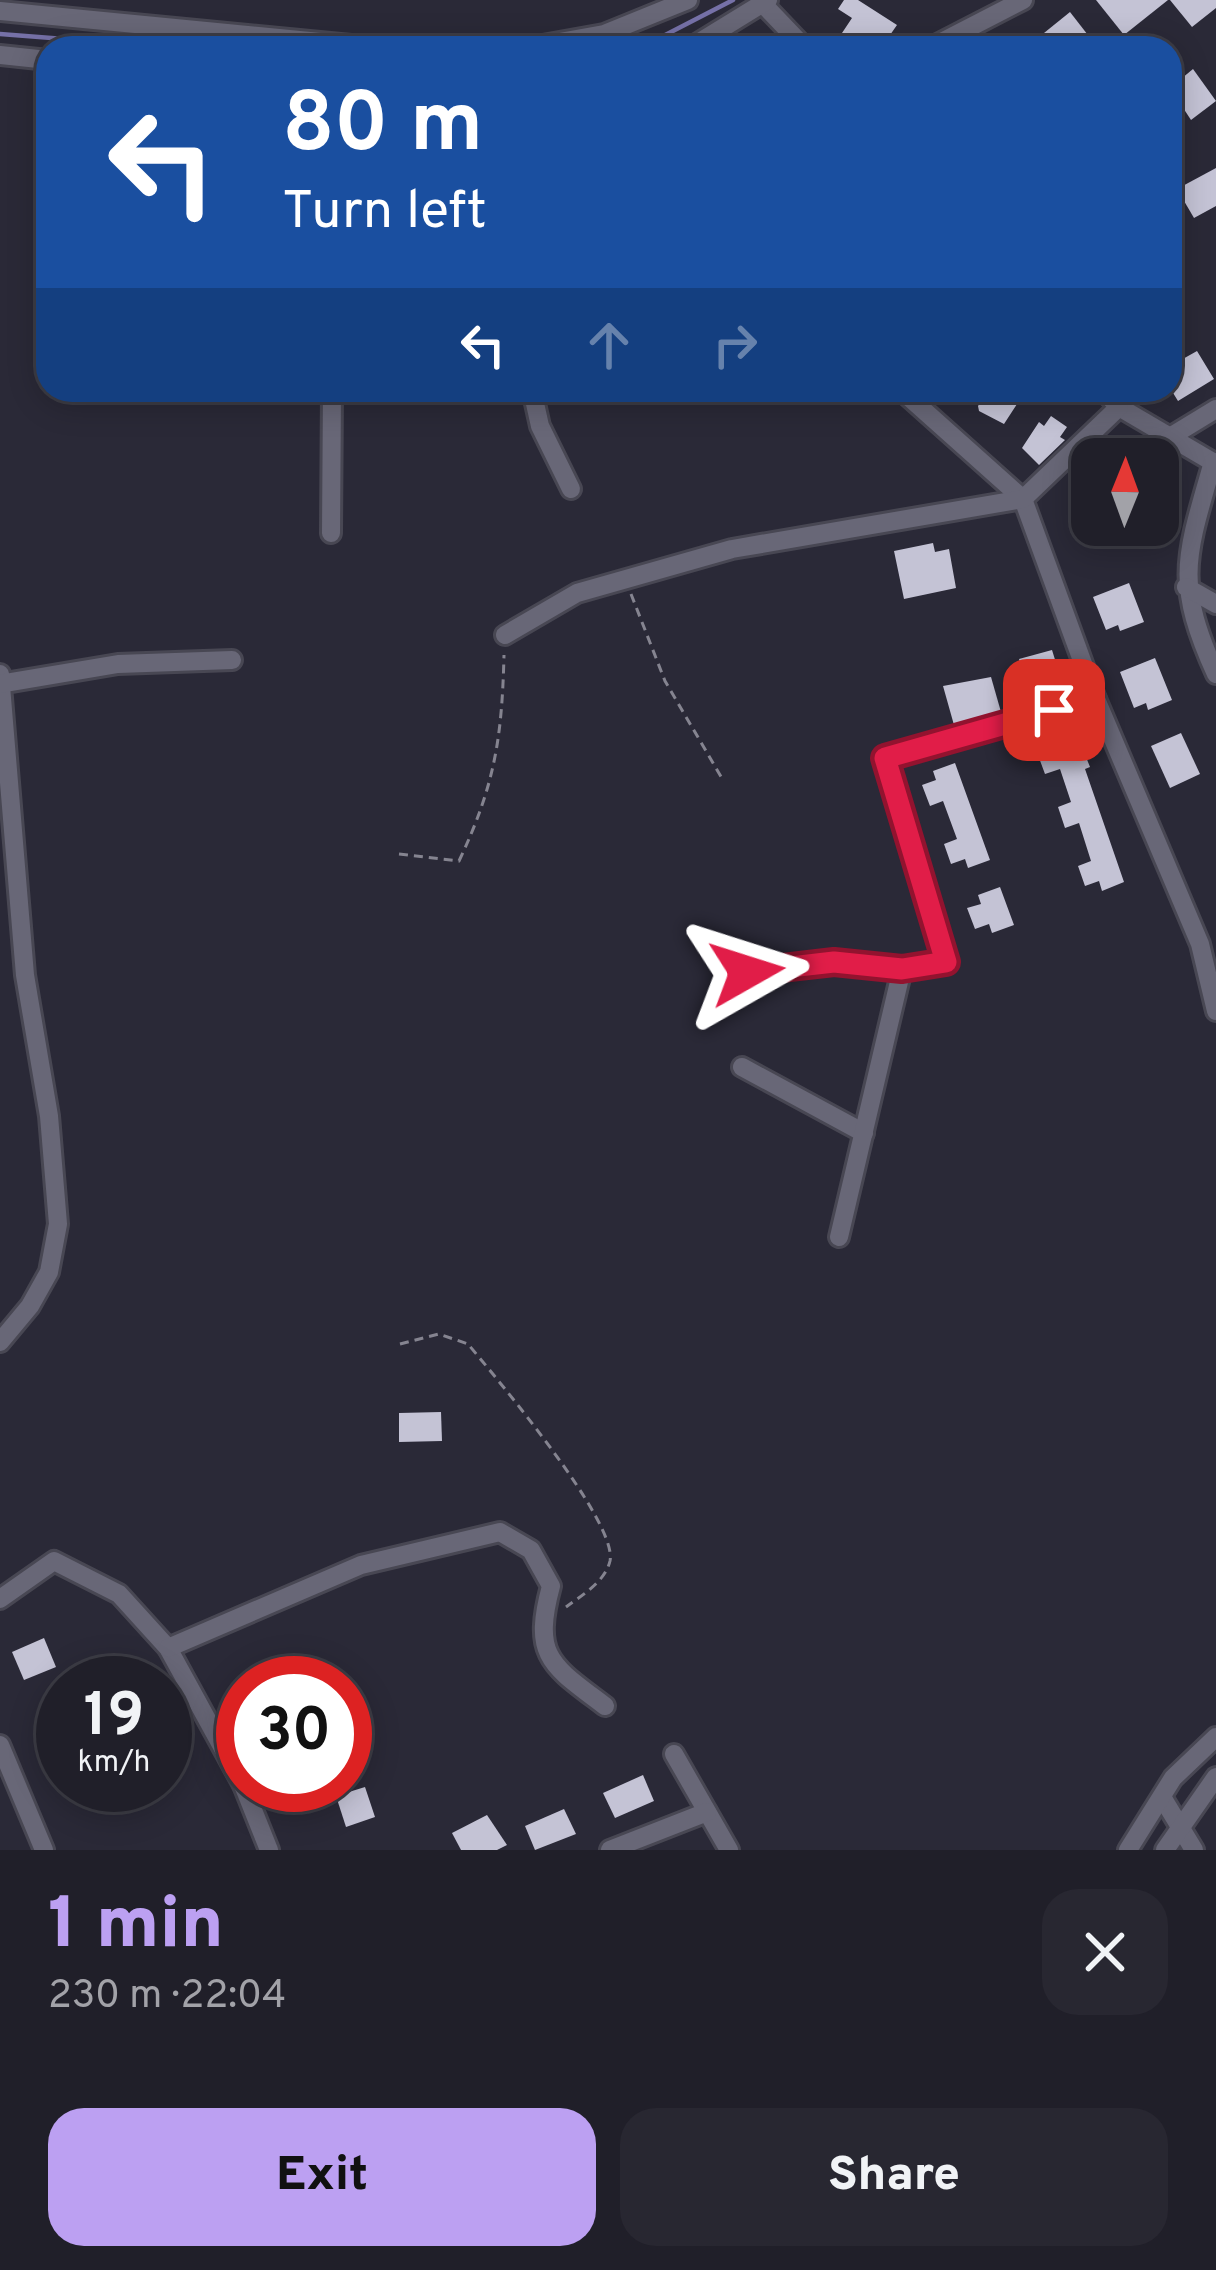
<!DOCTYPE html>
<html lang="en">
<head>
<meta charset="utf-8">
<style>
  :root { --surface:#201f29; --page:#282731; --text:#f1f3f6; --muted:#a2a2a8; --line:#3d3d46; --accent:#bca0f2 }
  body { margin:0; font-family:Overpass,sans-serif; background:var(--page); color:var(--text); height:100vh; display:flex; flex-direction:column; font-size:45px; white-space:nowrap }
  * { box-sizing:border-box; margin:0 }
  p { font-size:39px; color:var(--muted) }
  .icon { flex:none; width:66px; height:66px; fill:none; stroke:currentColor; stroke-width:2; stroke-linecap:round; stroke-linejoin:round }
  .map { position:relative; height:1850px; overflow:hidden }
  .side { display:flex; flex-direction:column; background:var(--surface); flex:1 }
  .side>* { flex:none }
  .guide { position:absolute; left:36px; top:36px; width:1146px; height:366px; border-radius:36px; box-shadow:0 6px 30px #0003,0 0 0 3px var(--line); background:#1a4fa0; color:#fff; overflow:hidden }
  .needle { width:78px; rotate:1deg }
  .tools { position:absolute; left:1071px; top:438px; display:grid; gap:24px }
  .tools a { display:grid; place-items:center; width:108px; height:108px; border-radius:24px; background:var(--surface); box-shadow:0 6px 30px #0003,0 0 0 3px var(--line); font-size:60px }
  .speed { position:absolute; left:36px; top:1656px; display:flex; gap:24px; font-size:60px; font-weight:700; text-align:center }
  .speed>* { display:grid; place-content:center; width:156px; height:156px; border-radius:50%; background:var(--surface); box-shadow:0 6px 30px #0003,0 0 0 3px var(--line); line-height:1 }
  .speed small { font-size:30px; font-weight:400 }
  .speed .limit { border:18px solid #d22; background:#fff; color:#111 }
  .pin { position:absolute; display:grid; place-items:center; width:102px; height:102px; color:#fff; margin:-51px; border-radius:24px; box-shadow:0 6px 18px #0006 }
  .me { position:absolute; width:132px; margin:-66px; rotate:84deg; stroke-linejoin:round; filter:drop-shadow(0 0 9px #0008) }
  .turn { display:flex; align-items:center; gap:42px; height:252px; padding:0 48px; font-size:54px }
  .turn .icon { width:156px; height:156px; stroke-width:2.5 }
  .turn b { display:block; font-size:84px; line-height:102px }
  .lanes { display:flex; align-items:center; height:114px; padding:0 48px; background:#0003; justify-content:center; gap:60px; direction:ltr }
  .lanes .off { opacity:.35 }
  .round { display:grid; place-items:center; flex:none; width:126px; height:126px; border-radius:36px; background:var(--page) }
  .head { display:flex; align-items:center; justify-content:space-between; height:204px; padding:0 48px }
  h1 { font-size:72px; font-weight:800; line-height:90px; color:var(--accent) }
  .primary-button { display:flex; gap:24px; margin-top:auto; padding:24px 48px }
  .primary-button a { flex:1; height:138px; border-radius:36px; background:var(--accent); color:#111; font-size:48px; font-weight:800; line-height:138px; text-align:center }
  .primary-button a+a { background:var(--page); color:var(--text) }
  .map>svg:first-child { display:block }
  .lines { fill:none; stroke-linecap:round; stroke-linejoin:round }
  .stream { stroke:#7671a8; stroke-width:4.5 }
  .building { fill:#c4c3d5 }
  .minor-casing { stroke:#484753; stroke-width:24 }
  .path { stroke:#858490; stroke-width:3; stroke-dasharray:9 6; stroke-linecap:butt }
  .minor { stroke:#686777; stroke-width:18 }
  .route-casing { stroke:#92132f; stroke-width:30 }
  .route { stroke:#e11d48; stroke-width:21 }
</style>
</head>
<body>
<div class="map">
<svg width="1216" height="1850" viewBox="0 0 1216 1850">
  <rect width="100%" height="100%" fill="#2a2937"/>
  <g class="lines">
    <g class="stream">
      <path d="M0,34L180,48"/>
      <path d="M640,48L733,0"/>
    </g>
  </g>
  <g class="building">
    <path d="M844,0H858L897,25L881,48H852L838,39L852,18L838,9Z"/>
    <path d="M1096,0H1168L1124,35Z"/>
    <path d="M1170,0H1216V8L1192,27Z"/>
    <path d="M1070,12L1098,48H1056L1044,33Z"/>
    <path d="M1193,69L1216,101L1191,120L1170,88Z"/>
    <path d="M1216,168V206L1194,218L1177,189Z"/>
    <path d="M1170,342L1181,360L1197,351L1214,379L1178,401L1170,388Z"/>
    <path d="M989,390H1020L1016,395L1021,398L1004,424L979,411L978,406Z"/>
    <path d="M1051,416L1067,427L1060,437L1065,440L1039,465L1022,448L1039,422L1044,426Z"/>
    <path d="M933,543L935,552L949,549L956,588L904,599L894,551Z"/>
    <path d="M1129,583L1144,622L1120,631L1118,625L1106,630L1093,597Z"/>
    <path d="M1052,650L1062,682L1028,691L1019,659Z"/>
    <path d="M1155,658L1172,700L1148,710L1146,703L1134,708L1120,672Z"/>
    <path d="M991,677L1001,712L954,725L943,686Z"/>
    <path d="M1181,733L1200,774L1170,788L1151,746Z"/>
    <path d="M1069,734L1071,739L1078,737L1090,767L1085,769L1124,882L1102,891L1099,881L1085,886L1078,866L1091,861L1079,823L1065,828L1058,807L1071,802L1060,769L1045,774L1035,747Z"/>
    <path d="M955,763L990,860L968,868L965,859L951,864L944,844L957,839L943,801L930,806L922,785L936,780L933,771Z"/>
    <path d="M1000,887L1014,925L992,933L989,924L975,929L967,908L981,904L978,895Z"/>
    <path d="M441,1412L442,1441L399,1442V1413Z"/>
    <path d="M44,1638L56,1667L24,1680L12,1652Z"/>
    <path d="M643,1775L654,1801L615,1818L603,1793Z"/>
    <path d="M365,1787L375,1817L346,1827L336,1796Z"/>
    <path d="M564,1809L576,1834L535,1850L525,1826Z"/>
    <path d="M487,1815L507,1845L497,1850H461L452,1833Z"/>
  </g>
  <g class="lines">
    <defs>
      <g id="minor">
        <path d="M763,4L805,48"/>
        <path d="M0,11L382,48"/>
        <path d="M526,48L604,34L688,0"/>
        <path d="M690,48L768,0"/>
        <path d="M930,48L1023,0"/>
        <path d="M0,55L48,60"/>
        <path d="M532,390L540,426L571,489"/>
        <path d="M901,390L1023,499L1096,699L1200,944L1216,1011"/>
        <path d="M1103,390L1119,407L1216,464"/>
        <path d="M1170,437L1216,409"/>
        <path d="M1213,462C1186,556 1174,582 1216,674"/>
        <path d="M331,533L332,390"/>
        <path d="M1186,587L1216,604"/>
        <path d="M505,635L577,593L732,549L1023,499L1119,407"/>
        <path d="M0,674L25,975L49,1116L58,1224L49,1272L30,1306L0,1342"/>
        <path d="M0,684L118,664L232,660"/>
        <path d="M747,972L834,962L902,969"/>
        <path d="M742,1067L864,1133"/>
        <path d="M839,1237L902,969L946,963L885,758L1096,699"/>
        <path d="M0,1599L54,1561L119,1594L168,1648L243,1785"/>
        <path d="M168,1648L361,1565L500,1532L531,1550L551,1586C532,1657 551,1665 605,1706"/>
        <path d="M0,1745L44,1850"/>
        <path d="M674,1754L729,1850"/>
        <path d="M243,1785L269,1850"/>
        <path d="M1162,1797L1194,1850"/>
        <path d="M610,1850L707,1812"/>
        <path d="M1128,1850L1173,1778L1216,1737"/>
        <path d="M1165,1850L1216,1777"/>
      </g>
    </defs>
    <use href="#minor" class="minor-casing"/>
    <g class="path">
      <path d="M631,594L665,681L723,780"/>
      <path d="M399,854L459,861C495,785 502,737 504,655"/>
      <path d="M400,1344L439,1334L468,1344C497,1379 618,1522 610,1561C605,1582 582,1595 566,1607"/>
    </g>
    <use href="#minor" class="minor"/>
  </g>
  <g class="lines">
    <defs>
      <path id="route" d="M747,972L834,962L902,969L946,962L885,758L1054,710"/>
    </defs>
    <use href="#route" class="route-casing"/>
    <use href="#route" class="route"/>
  </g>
</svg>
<div class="tools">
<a><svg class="needle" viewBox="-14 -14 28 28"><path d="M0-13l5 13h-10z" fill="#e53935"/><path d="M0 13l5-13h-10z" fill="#a2a2a8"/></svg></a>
</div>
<div class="speed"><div>19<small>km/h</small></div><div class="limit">30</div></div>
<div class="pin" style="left:1054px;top:710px;background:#d93025"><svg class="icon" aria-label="arrive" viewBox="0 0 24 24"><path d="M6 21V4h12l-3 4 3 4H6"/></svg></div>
<svg class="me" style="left:747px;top:972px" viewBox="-20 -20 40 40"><path d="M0-17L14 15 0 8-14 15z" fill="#e11d48" stroke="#fff" stroke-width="4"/></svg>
<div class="guide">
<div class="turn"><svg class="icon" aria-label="left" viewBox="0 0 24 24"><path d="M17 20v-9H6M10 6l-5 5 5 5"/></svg><div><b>80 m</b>Turn left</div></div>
<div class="lanes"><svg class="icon" aria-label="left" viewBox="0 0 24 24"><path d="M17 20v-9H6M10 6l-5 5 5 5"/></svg><svg class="icon off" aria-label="ahead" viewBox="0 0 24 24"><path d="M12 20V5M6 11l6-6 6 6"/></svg><svg class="icon off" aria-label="right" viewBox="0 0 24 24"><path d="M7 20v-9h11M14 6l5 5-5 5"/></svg></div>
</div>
</div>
<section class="side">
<div class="head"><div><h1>1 min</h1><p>230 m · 22:04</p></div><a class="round"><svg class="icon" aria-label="close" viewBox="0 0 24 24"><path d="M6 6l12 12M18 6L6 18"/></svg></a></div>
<div class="primary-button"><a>Exit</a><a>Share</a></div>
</section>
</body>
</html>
